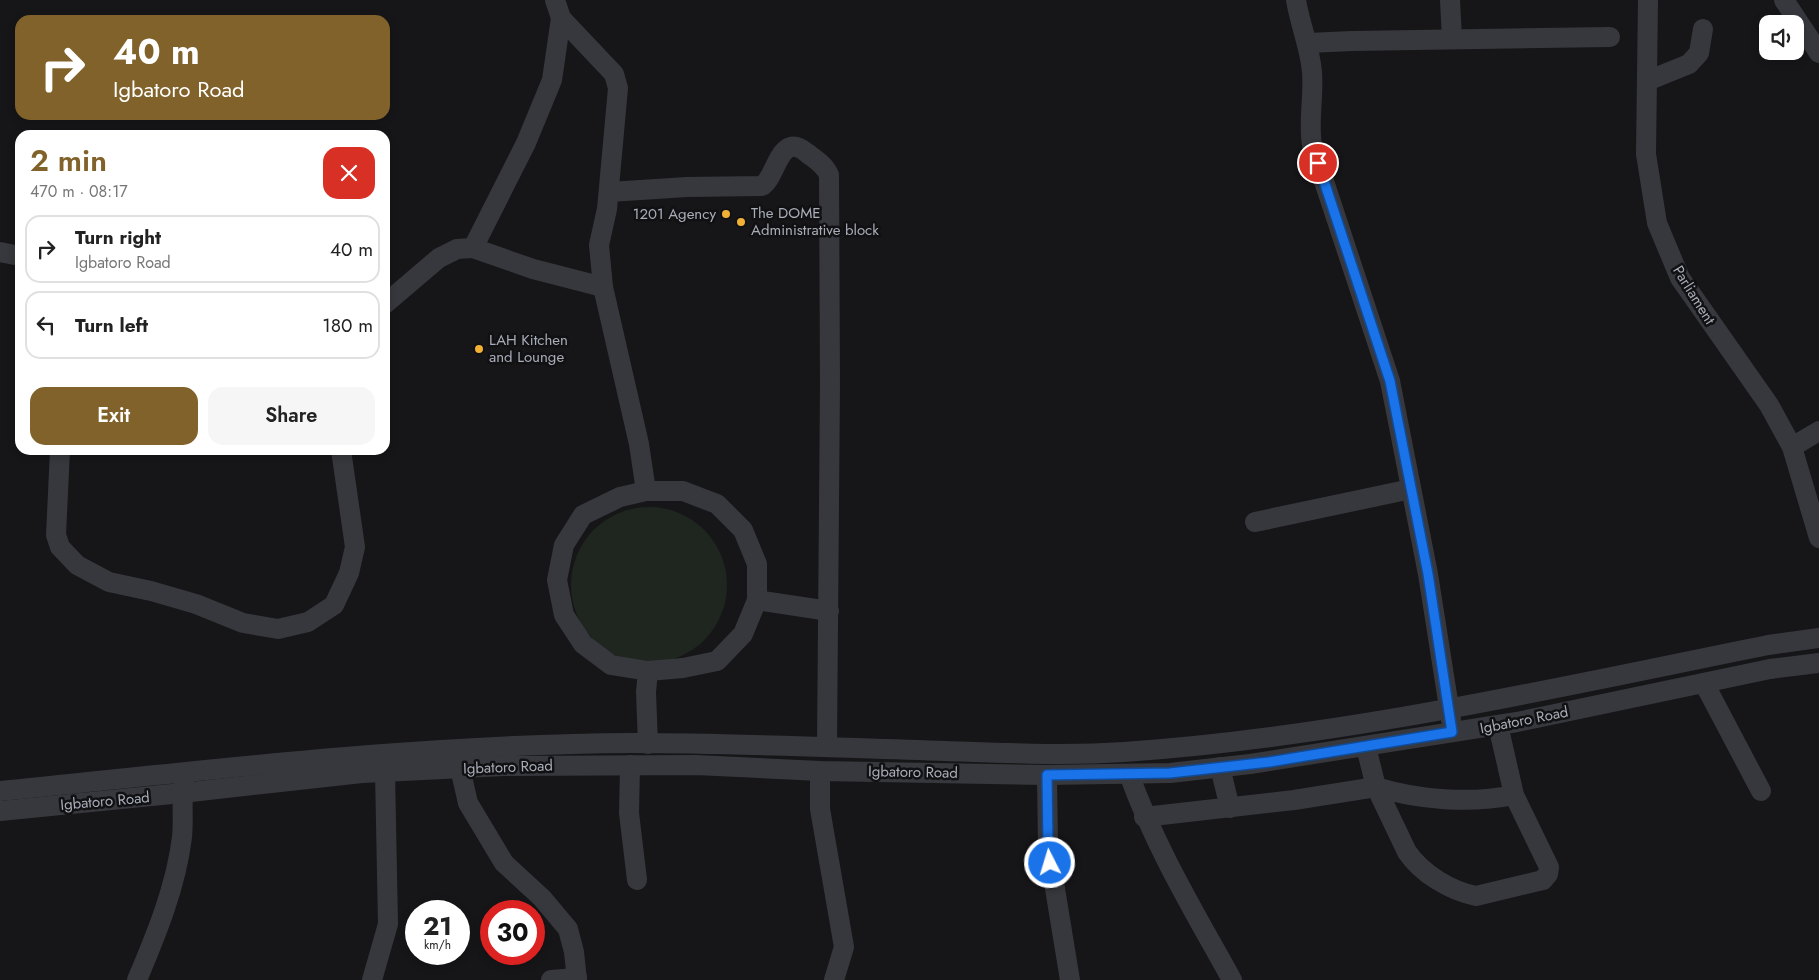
<!DOCTYPE html>
<html lang="en">
<head>
<meta charset="utf-8">
<style>
  :root { --surface:#fff; --page:#f6f6f6; --text:#222; --muted:#767676; --line:#e0e0e0; --accent:#80622a }
  body { margin:0; font-family:Jost,sans-serif; background:var(--page); color:var(--text); height:100vh; display:flex; flex-direction:column; font-size:19px; white-space:nowrap }
  * { box-sizing:border-box; margin:0 }
  p { font-size:16px; color:var(--muted) }
  .icon { flex:none; width:28px; height:28px; fill:none; stroke:currentColor; stroke-width:2; stroke-linecap:round; stroke-linejoin:round }
  .map { position:relative; flex:1; overflow:hidden }
  .sheet { position:absolute; left:15px; top:130px; width:375px; height:325px; display:flex; flex-direction:column; background:var(--surface); border-radius:15px; box-shadow:0 2px 8px #0003 }
  .sheet>* { flex:none }
  .guide { position:absolute; left:15px; top:15px; width:375px; height:105px; border-radius:15px; box-shadow:0 2px 8px #0003; background:#80622a; color:#fff; overflow:hidden }
  .controls { position:absolute; left:1759px; top:15px; display:grid; gap:10px }
  .controls a { display:grid; place-items:center; width:45px; height:45px; border-radius:10px; background:var(--surface); box-shadow:0 2px 8px #0003; font-size:25px }
  .speed { position:absolute; left:405px; top:900px; display:flex; gap:10px; font-size:25px; font-weight:700; text-align:center }
  .speed>* { display:grid; place-content:center; width:65px; height:65px; border-radius:50%; background:var(--surface); box-shadow:0 2px 8px #0003; line-height:1 }
  .speed small { font-size:12px; font-weight:400 }
  .speed .limit { border:8px solid #d22; background:#fff; color:#111 }
  .pin { position:absolute; display:grid; place-items:center; width:42px; height:42px; color:#fff; margin:-21px; border:2px solid #fff; border-radius:50%; box-shadow:0 1px 5px #0007 }
  .me { position:absolute; width:55px; margin:-28px; rotate:355deg; stroke-linejoin:round; filter:drop-shadow(0 0 4px #0008) }
  .turn { display:flex; align-items:center; gap:18px; height:105px; padding:0 15px; font-size:22px }
  .turn .icon { width:65px; height:65px; stroke-width:2.5 }
  .turn b { display:block; font-size:35px; line-height:42px }
  .round { display:grid; place-items:center; flex:none; width:52px; height:52px; border-radius:15px; background:var(--page) }
  .headline { display:flex; align-items:center; justify-content:space-between; height:85px; padding:0 15px }
  h1 { font-size:30px; font-weight:600; line-height:38px; color:var(--accent) }
  .action { display:flex; gap:10px; margin-top:auto; padding:10px 15px }
  .action a { flex:1; height:58px; border-radius:15px; background:var(--accent); color:#fff; font-size:20px; font-weight:600; line-height:58px; text-align:center }
  .action a+a { background:var(--page); color:var(--text) }
  ul { padding:0; list-style:none }
  li { display:flex; align-items:center; gap:15px; height:68px; margin:0 10px 8px; padding:0 5px; border:2px solid var(--line); border-radius:15px }
  li div { flex:1 }
  li b { display:block; font-size:19px }
  li em { font-style:normal }
  .map>svg:first-child { display:block }
  .green { fill:#1e261f }
  .lines { fill:none; stroke-linecap:round; stroke-linejoin:round }
  .minor { stroke:#37383d; stroke-width:20 }
  .route-casing { stroke:#114b97; stroke-width:12 }
  .route { stroke:#1a73e8; stroke-width:9 }
  .poi-dot { fill:#f2b134; stroke:#111113; stroke-width:2 }
  .labels { text-anchor:middle; dominant-baseline:central; stroke-width:5; stroke-linejoin:round; paint-order:stroke }
  .poi-label { font-size:15px; fill:#a8adb8; stroke:#111113; text-anchor:start }
  .street-label { font-size:15px; fill:#a8adb8; stroke:#111113 }
</style>
</head>
<body>
<div class="map">
<svg width="1819" height="980" viewBox="0 0 1819 980">
  <rect width="100%" height="100%" fill="#161618"/>
  <circle class="green" cx="649" cy="585" r="78"/>
  <g class="lines">
    <g class="minor">
      <path d="M555,0L561,18L614,74L618,88L607,209L599,245L603,287L639,444L646,491"/>
      <path d="M1296,0C1300,25 1310,47 1312,72C1314,97 1308,121 1312,145L1390,381L1428,574L1451,720"/>
      <path d="M1450,0L1452,39"/>
      <path d="M1648,0L1646,154L1657,223L1680,278L1769,405L1792,447L1819,538"/>
      <path d="M1784,0L1819,53"/>
      <path d="M1308,43L1352,41L1610,37"/>
      <path d="M1647,81L1689,64L1699,53L1703,29"/>
      <path d="M609,192L687,187L762,186C777,177 779,130 807,153C816,160 825,165 829,175L830,383L827,747"/>
      <path d="M473,248L526,143L552,80L561,18"/>
      <path d="M0,252L20,256"/>
      <path d="M385,304L439,258L457,249L473,248L533,269L603,287"/>
      <path d="M1792,447L1819,431"/>
      <path d="M60,450L56,535L60,547L77,565L109,582L151,591L196,604L243,623L278,629L308,622L334,605L349,573L355,547L341,450"/>
      <path d="M646,491H683L717,504L743,530L757,564V600L743,634L717,661L683,668L648,671L611,665L583,644L564,615L557,580L564,545L583,515L620,497Z"/>
      <path d="M1255,522L1411,489"/>
      <path d="M757,600L829,611"/>
      <path d="M1704,683L1761,791"/>
      <path d="M1498,725L1514,795L1549,867L1548,874L1543,880L1476,896C1451,891 1422,874 1407,852L1376,787C1419,800 1470,804 1514,795"/>
      <path d="M648,744L646,692L648,671"/>
      <path d="M630,765L629,813L637,880"/>
      <path d="M1220,767L1230,808"/>
      <path d="M460,768L468,803L504,863L542,898L568,929L574,952L577,980"/>
      <path d="M820,771V809L844,947L834,980"/>
      <path d="M1129,774C1156,849 1194,911 1232,980"/>
      <path d="M1047,775L1048,846L1070,980"/>
      <path d="M0,791C211,770 420,744 633,743C737,743 841,748 945,751C1005,753 1065,756 1124,752C1341,737 1555,688 1768,645L1819,638"/>
      <path d="M0,811L182,793L362,773L504,766L696,765L820,771L1047,775L1170,773L1250,764L1517,722L1770,669L1819,663"/>
      <path d="M1144,817L1294,800L1376,787L1366,747"/>
      <path d="M137,980C156,935 176,887 182,837C184,818 181,799 184,780"/>
      <path d="M372,980L388,924L385,772"/>
      <path d="M551,980L577,978"/>
    </g>
  </g>
  <g class="lines">
    <defs>
      <path id="route" d="M1050,863L1048,846L1047,775L1170,773L1269,762L1452,732L1428,574L1390,381L1318,163"/>
    </defs>
    <use href="#route" class="route-casing"/>
    <use href="#route" class="route"/>
  </g>
  <g class="poi-dot">
    <circle cx="726" cy="214" r="5"/>
    <circle cx="741" cy="222" r="5"/>
    <circle cx="479" cy="349" r="5"/>
  </g>
  <g class="labels">
    <g class="poi-label">
      <text x="751" y="213">The DOME<tspan x="751" dy="17">Administrative block</tspan></text>
      <text x="716" y="214" text-anchor="end">1201 Agency</text>
      <text x="489" y="340">LAH Kitchen<tspan x="489" dy="17">and Lounge</tspan></text>
    </g>
    <g class="street-label">
      <text transform="translate(1694 295) rotate(58)">Parliament</text>
      <text transform="translate(1524 720) rotate(-11)">Igbatoro Road</text>
      <text transform="translate(508 767) rotate(-2)">Igbatoro Road</text>
      <text transform="translate(913 772) rotate(1)">Igbatoro Road</text>
      <text transform="translate(105 801) rotate(-5)">Igbatoro Road</text>
    </g>
  </g>
</svg>
<div class="controls">
<a><svg class="icon" aria-label="sound" viewBox="0 0 24 24"><path d="M4 9h4l5-4v14l-5-4H4zM17 9q2 3 0 6"/></svg></a>
</div>
<div class="speed"><div>21<small>km/h</small></div><div class="limit">30</div></div>
<div class="pin" style="left:1318px;top:163px;background:#d93025"><svg class="icon" aria-label="arrive" viewBox="0 0 24 24"><path d="M6 21V4h12l-3 4 3 4H6"/></svg></div>
<svg class="me" style="left:1050px;top:863px" viewBox="-20 -20 40 40"><circle r="17" fill="#1a73e8" stroke="#fff" stroke-width="3"/><path d="M0-11L8 9 0 5-8 9z" fill="#fff"/></svg>
<div class="guide">
<div class="turn"><svg class="icon" aria-label="right" viewBox="0 0 24 24"><path d="M7 20v-9h11M14 6l5 5-5 5"/></svg><div><b>40 m</b>Igbatoro Road</div></div>
</div>
<section class="sheet">
<div class="headline"><div><h1>2 min</h1><p>470 m · 08:17</p></div><a class="round" style="background:#d93025;color:#fff"><svg class="icon" aria-label="close" viewBox="0 0 24 24"><path d="M6 6l12 12M18 6L6 18"/></svg></a></div>
<ul>
<li><svg class="icon" aria-label="right" viewBox="0 0 24 24"><path d="M7 20v-9h11M14 6l5 5-5 5"/></svg><div><b>Turn right</b><p>Igbatoro Road</p></div><em>40 m</em></li>
<li><svg class="icon" aria-label="left" viewBox="0 0 24 24"><path d="M17 20v-9H6M10 6l-5 5 5 5"/></svg><div><b>Turn left</b></div><em>180 m</em></li>
</ul>
<div class="action"><a>Exit</a><a>Share</a></div>
</section>
</div>
</body>
</html>
